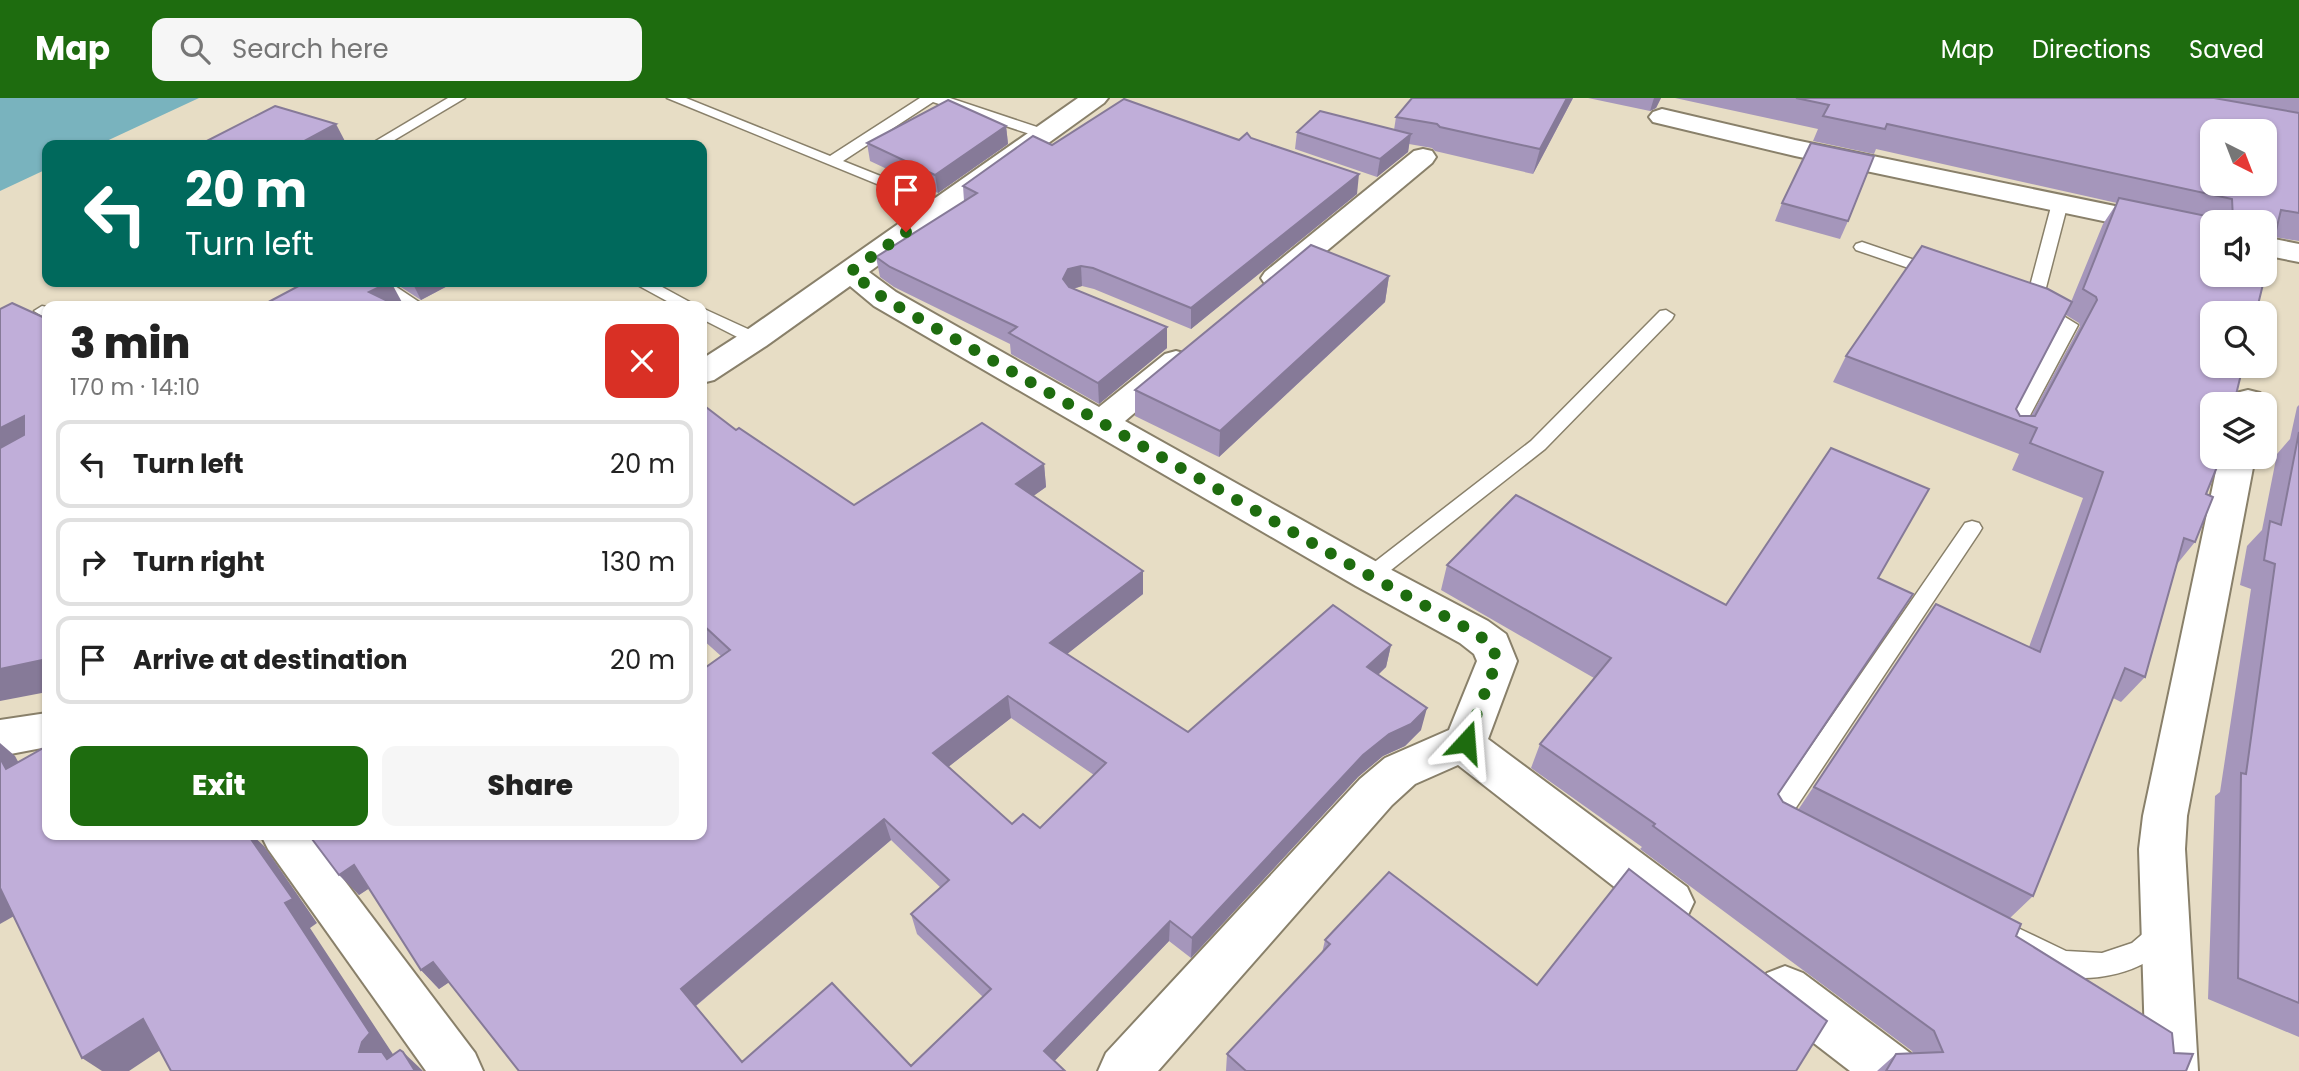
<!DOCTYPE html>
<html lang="en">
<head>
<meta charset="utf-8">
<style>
  :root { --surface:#fff; --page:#f6f6f6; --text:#222; --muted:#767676; --line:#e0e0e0; --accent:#1e6c0f }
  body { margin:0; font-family:Poppins,sans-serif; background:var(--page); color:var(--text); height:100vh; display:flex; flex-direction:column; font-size:26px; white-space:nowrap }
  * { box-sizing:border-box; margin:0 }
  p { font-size:23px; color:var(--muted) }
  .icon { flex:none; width:38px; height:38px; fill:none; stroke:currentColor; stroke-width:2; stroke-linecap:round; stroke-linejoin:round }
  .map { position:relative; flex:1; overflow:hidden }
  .drawer { position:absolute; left:42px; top:203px; width:665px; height:539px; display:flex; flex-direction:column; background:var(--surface); border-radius:14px; box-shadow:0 2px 5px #0004 }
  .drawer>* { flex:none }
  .top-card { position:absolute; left:42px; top:42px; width:665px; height:147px; border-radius:14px; box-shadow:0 2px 5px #0004; background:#00695c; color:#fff; overflow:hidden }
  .needle { width:46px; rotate:138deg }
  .buttons { position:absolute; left:2200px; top:21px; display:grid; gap:14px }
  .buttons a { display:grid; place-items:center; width:77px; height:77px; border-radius:14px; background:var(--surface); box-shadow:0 2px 5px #0004; font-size:35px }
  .pin { position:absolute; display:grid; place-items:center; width:60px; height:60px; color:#fff; margin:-72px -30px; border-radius:50% 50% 50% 0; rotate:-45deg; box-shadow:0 0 7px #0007 }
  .pin .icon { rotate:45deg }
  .me { position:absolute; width:77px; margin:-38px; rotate:19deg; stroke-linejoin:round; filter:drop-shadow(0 0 5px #0008) }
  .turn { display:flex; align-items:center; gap:24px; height:147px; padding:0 28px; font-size:32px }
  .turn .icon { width:91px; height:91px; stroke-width:2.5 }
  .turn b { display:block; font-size:49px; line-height:60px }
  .round { display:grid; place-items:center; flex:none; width:74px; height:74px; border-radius:14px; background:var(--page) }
  .headline { display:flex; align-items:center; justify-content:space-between; height:119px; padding:0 28px }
  h1 { font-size:42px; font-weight:800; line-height:52px }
  .button { display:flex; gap:14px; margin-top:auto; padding:14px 28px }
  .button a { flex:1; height:80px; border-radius:14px; background:var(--accent); color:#fff; font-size:28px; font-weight:800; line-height:80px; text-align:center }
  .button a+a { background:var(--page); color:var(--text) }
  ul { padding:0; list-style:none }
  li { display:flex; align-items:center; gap:21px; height:88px; margin:0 14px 10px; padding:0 14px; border:4px solid var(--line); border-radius:14px }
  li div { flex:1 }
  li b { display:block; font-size:26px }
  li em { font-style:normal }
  header { display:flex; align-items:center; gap:42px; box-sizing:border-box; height:98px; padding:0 35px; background:var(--accent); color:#fff }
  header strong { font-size:33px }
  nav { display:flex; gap:38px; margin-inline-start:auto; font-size:24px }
  .search { width:490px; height:63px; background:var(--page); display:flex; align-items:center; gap:18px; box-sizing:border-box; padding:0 24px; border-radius:14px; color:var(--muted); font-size:26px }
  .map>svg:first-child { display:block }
  .water { fill:#79b3be }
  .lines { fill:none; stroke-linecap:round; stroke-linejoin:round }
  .service-casing { stroke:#89806a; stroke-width:3 }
  .minor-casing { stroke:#89806a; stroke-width:4 }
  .service { fill:#fff; fill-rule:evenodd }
  .minor { fill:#fff; fill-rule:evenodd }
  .wall { fill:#a596bb; fill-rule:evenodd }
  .shaded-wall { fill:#867a98 }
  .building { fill:#c0aed9; stroke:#867a98; stroke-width:2; fill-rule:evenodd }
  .route { stroke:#1e6c0f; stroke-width:12; stroke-dasharray:0 21.6 }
</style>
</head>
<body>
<header>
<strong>Map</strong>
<div class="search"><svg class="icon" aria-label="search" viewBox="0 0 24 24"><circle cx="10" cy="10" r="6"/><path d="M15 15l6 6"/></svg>Search here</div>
<nav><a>Map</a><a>Directions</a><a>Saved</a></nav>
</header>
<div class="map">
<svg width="2299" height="973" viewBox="0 0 2299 973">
  <rect width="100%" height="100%" fill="#e7ddc5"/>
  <path class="water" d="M0,0H199L98,47H47V71L0,93Z"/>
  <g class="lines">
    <defs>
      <g id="service">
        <path d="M448,0H465L386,47H369Z"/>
        <path d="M667,0H686L830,58L920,0H950L1049,33L1051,36L1044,40L1039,39L933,4L843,63L948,105L951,108L943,113Z"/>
        <path d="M2060,100L2068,105L2042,205L2078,227L2019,338L2017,342H2003L2001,338L2059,229L2025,207L2052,105Z"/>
        <path d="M1862,144L1941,171L1943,174L1935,179L1929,177L1856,152L1854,149L1856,146Z"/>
        <path d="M370,184H389L425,208H406Z"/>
        <path d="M632,184H653L697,208H676Z"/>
        <path d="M42,208L47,209V221L34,213Z"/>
        <path d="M702,210L761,237L764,241L761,245H749L702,221Z"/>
        <path d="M1666,212L1674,217L1672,221L1545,351L1377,483L1370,486L1363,483L1360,478L1363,473L1531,343L1660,213Z"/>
        <path d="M1972,423L1979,425L1982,430L1979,435L1793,714L1801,724L1798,732L1789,735L1768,725L1765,718L1768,711L1965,425Z"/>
        <path d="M2162,824L2171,827L2175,836C2159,871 2095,887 2061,877C2050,873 2041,867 2031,862C2021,857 2012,854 2007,843L2011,834L2020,831L2066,853L2102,855L2132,845L2153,827Z"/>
      </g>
      <g id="minor">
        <path d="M1078,0H1108L1104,5L869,174L896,194L1099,309L1165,256L1176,253L1187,256L1192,263L1187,270L1125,323L1384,468L1488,523L1506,536L1517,563L1488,641L1687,789L1694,804L1687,819L1670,825L1653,819L1458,667L1415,686L1392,707L1158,973H1098L1106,955L1360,681L1385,660L1449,632L1477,563L1474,556L1460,545L1356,488L874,208L850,188L766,248L714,282L702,285V261L744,234Z"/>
        <path d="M1662,11L1795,42L2212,128V146L1795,58L1653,24L1649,19L1653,14Z"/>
        <path d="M1423,51L1432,53L1436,59L1432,65L1287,186L1276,189L1265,186L1261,180L1265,174L1414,53Z"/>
        <path d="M2264,139L2299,146V164L2264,157Z"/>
        <path d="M2248,292L2260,295L2265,303L2264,306H2230L2236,295Z"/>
        <path d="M2219,359H2255L2187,718L2185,751L2198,973H2146L2139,751L2143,718Z"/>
        <path d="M47,615V649L0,658V622Z"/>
        <path d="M261,737H310L475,955L483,973H426L268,751Z"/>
        <path d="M1785,868L1803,875L1910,955L1918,973H1850L1767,909L1760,892L1767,875Z"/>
      </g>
    </defs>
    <use href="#service" class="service-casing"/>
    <use href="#minor" class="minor-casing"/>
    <use href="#service" class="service"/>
    <use href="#minor" class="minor"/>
  </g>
  <g class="wall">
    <path d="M1573,0L1533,76L1435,53L1432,50L1409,46L1408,54L1377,79L1295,51L1297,34L1394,32L1396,19Z"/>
    <path d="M1588,0H1661L1656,10L1650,13Z"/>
    <path d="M1675,0H2299V143L2274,139L2206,396L2195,444L2177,466L2145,579L2121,604L2113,600L2033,798L2010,820L2016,838L2174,955L2186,973H1877L1896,956L1913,955L1912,953L1640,751L1642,749L1531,670L1540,646L1594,580L1441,492L1447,467L1726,507L1878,480L1778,696L1783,704L1798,712L1936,506L2029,549L2083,400L2012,372L2019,356L1833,284L1846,258L2071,204L2103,126L2117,105L1876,51L1874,56L1813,43L1818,31ZM2066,217L2079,225L2080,228L2031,318H2020L2016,311Z"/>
    <path d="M1006,28L1008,46L938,95L870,63L867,45Z"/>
    <path d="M1251,40L1357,96L1191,231L1094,191L1082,188L1073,191L1167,229V250L1099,306L1011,256L1010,246L894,189L880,179L876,159L964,103L963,88L1052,47L1239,42Z"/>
    <path d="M1782,105L1848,123L1840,141L1775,123Z"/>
    <path d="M1389,178L1385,204L1219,359L1135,318V292Z"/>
    <path d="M393,184H455L421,202Z"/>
    <path d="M702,306L736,332L854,407L1044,366L1046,389L1033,398L1143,473V496L1067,556L1188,634L1391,547L1386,569L1378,577L1421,632L1405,648L1383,658L1358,679L1191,860L1169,843L1054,963L1065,973H519L449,884L439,891L421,872L369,790L359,797L309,737H702L721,558L702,541ZM1011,620L1094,677L1040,730L1012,726L948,669ZM891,742L941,790L911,816L917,836L983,899L911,968L742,964L696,908Z"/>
    <path d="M2299,307V939L2208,901L2215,698L2220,694L2251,491L2240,487L2247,448L2262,432L2277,356L2290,341L2297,309Z"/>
    <path d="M1325,842L1537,887L1796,973H1226L1227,956L1322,855Z"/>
  </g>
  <g class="shaded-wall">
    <path d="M1567,0H1573L1533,76L1540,51Z"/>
    <path d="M1654,0H1661L1656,10L1650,13Z"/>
    <path d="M336,26L347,47H297Z"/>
    <path d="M1006,28L1008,46L938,95L935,77Z"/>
    <path d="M1411,36L1408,54L1377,79L1380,61Z"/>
    <path d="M1359,76L1357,96L1191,231V210Z"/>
    <path d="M1081,168L1082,188L1069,192L1063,181L1068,171Z"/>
    <path d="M1389,178L1385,204L1219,359L1220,333Z"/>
    <path d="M390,184H391L404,208H377L369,194Z"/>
    <path d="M412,184H455L421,202Z"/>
    <path d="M1167,229V250L1099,306L1098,285Z"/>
    <path d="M24,318L47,346L0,370V330Z"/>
    <path d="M1044,366L1046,389L1018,409L1016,386Z"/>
    <path d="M1143,473V496L1052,568L1050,545Z"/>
    <path d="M1391,547L1386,569L1362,592L1367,569Z"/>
    <path d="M47,561V594L0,603V571Z"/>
    <path d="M1008,598L1011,620L938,677L933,655Z"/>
    <path d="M1427,610L1421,632L1405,648L1383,658L1358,679L1191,860L1192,840L1363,657L1389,636Z"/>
    <path d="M0,645L15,658L36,696L6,671L0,660Z"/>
    <path d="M884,721L891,742L693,910L681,891Z"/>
    <path d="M248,737H252L264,748L317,825L310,830L404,973L359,954L285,805Z"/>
    <path d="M354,767L373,788L359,797L339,777Z"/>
    <path d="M0,786L30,809L0,826Z"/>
    <path d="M1170,823L1169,843L1047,971L1044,953Z"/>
    <path d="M433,864L451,883L439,891L421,872Z"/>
    <path d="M143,921L174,943L129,973H102L82,960Z"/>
    <path d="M403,954L423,973H415Z"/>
  </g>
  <g class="building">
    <path d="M1412,0H1567L1540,51L1440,29L1437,26L1396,19Z"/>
    <path d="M1796,0H2214L2299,15V115L2281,112L2256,215H2212V268H2243L2234,305L2236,306H2212V359H2221L2206,396L2213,399L2195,444L2184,440L2145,579L2125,570L2033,798L1814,689L1936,506L2040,554L2103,374L2030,345L2037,330L1846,258L1922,148L2048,191L2072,204L2016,311L2020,318H2035L2097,202L2096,199L2083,191L2119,100L2230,123L2233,121L2232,101L1887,26L1885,31L1823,18L1829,7ZM2212,33H2264V86H2212ZM2212,124H2264V177H2212Z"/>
    <path d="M1124,1L1239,42L1247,35L1251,40L1359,76L1191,210L1093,170L1081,168L1068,171L1063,181L1069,189L1167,229L1098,285L1009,235L1017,229L890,169L876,159L977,95L963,88L1033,38L1052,47Z"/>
    <path d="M948,2L1006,28L935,77L867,45Z"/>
    <path d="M275,8L336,26L297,47H199Z"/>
    <path d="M1320,13L1411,36L1380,61L1297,34Z"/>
    <path d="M1811,45L1874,58L1848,123L1782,105Z"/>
    <path d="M1311,147L1389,178L1220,333L1135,292Z"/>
    <path d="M306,184H390L369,194L398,208H261Z"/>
    <path d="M12,205L47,221V561L0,571V350L24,337V318L0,330V211Z"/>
    <path d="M702,306L736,332L739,330L854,407L982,325L1044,366L1016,386L1143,473L1050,545L1188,634L1333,507L1391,547L1367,569L1427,610L1411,626L1389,636L1363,657L1192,840L1170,823L1044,953L1065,973H519L433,864L421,872L354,767L339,777L309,737H702V572L730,552L702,526ZM1008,598L1106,665L1040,730L1023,716L1012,726L933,655ZM884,721L949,782L911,816L991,891L911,968L832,885L742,964L681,891Z"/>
    <path d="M2299,334V905L2238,880L2241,675L2246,676L2275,466L2264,462L2270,423L2281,427Z"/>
    <path d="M1831,350L1929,391L1878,480L1913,496L1778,696L1783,704L2021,826L2016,838L2172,935L2174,955L2193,956L2186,973H1886L1896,956L1943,954L1934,933L1653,728L1655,726L1540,646L1611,560L1447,467L1516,397L1726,507Z"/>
    <path d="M47,648V737H248L293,801L285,805L370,935L362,944L359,954H382L387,961L400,952L403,954L415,973H171L143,921L82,960L0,790V660L6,671Z"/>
    <path d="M1629,771L1827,923L1796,973H1246L1227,956L1330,846L1325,842L1389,774L1537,887Z"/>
  </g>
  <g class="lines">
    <path class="route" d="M906,134L850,174L885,201L1370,478L1474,534L1492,547L1497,563L1466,644"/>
  </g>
</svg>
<div class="buttons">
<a><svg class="needle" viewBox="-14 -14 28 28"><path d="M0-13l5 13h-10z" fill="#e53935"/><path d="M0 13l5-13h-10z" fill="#767676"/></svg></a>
<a><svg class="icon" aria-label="sound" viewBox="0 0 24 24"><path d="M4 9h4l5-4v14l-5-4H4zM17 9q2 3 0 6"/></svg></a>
<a><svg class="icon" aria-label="search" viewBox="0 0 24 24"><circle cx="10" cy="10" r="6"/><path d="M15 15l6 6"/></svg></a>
<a><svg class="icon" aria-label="layers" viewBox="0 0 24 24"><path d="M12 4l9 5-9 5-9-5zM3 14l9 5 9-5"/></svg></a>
</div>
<div class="pin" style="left:906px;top:134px;background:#d93025"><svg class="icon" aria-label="arrive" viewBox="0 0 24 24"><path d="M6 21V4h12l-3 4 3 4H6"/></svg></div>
<svg class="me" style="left:1466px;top:644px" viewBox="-20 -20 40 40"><path d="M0-17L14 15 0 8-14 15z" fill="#1e6c0f" stroke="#fff" stroke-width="4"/></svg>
<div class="top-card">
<div class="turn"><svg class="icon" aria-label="left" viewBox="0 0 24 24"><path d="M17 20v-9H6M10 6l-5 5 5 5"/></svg><div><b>20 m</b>Turn left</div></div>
</div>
<section class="drawer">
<div class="headline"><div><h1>3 min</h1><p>170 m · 14:10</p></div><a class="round" style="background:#d93025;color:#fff"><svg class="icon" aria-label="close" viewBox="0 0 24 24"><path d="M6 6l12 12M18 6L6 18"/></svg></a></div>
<ul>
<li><svg class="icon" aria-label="left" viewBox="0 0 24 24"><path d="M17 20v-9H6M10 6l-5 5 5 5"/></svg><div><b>Turn left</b></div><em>20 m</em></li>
<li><svg class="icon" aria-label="right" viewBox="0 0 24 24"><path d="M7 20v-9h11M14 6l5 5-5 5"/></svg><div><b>Turn right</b></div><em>130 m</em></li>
<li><svg class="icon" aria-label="arrive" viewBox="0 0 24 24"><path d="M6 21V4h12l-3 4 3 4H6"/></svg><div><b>Arrive at destination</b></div><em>20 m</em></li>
</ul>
<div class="button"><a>Exit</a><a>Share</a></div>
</section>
</div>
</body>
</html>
